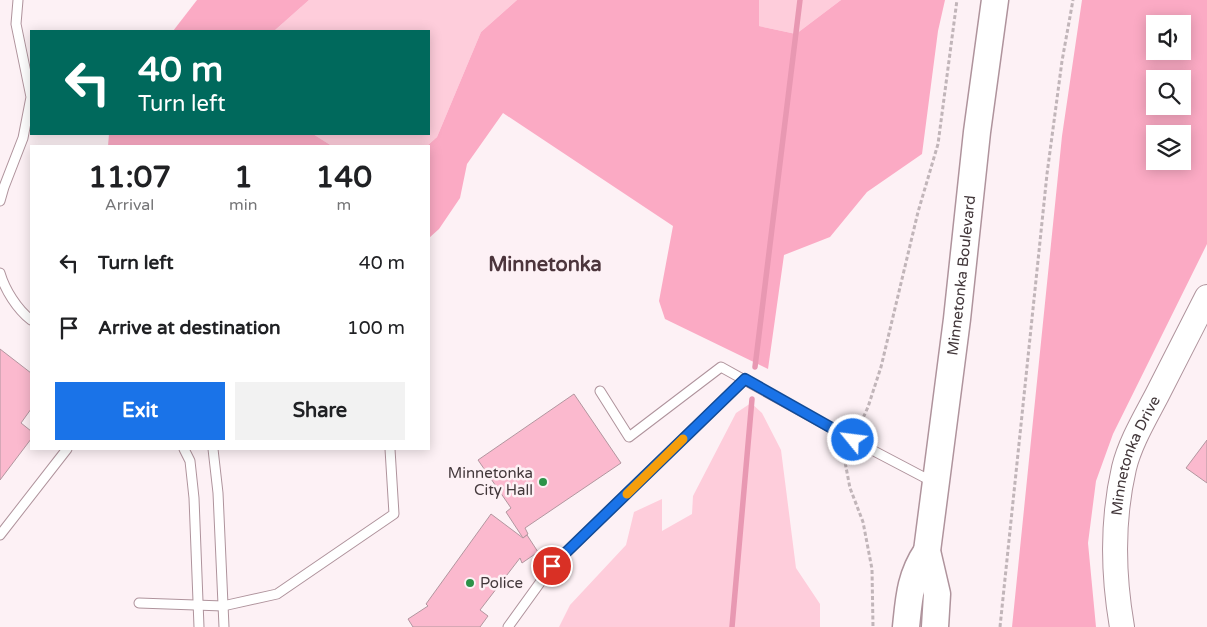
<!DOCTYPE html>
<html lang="en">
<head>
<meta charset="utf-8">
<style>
  :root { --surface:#fff; --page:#f2f2f2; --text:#202124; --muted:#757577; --accent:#1a73e8 }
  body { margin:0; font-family:"Varela Round",sans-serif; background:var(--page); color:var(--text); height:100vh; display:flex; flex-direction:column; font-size:19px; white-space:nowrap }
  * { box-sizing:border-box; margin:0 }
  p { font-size:16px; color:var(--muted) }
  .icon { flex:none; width:28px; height:28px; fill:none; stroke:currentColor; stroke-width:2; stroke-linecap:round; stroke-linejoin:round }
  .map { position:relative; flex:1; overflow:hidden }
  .side { position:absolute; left:30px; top:145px; width:400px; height:305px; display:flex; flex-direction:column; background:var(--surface); border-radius:0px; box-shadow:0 2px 12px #0003 }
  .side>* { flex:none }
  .top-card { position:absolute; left:30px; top:30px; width:400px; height:105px; border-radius:0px; box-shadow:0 2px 12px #0003; background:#00695c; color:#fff; overflow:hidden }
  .tools { position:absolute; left:1146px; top:15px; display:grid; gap:10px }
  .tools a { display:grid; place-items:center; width:45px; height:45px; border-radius:0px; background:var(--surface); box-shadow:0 2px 12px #0003; font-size:25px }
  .pin { position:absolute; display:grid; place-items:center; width:42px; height:42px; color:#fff; margin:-21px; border:2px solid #fff; border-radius:50%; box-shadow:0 1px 5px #0007 }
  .me { position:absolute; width:55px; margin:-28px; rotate:299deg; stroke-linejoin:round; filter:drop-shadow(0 0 4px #0008) }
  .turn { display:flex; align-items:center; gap:18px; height:105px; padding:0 25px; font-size:22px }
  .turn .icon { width:65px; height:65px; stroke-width:2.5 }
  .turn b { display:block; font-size:35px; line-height:42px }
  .eta { display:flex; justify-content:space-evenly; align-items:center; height:85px; text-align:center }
  .eta b { font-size:30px; font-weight:700; line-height:35px }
  .button { display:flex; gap:10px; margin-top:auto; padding:10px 25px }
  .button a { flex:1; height:58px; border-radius:0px; background:var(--accent); color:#fff; font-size:20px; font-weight:700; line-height:58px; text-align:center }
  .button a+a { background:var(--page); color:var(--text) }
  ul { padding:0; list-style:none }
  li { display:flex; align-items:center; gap:15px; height:65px; padding:0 25px }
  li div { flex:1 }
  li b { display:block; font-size:19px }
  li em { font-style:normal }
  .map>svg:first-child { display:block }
  .green { fill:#fecddb }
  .forest { fill:#fbaac4; fill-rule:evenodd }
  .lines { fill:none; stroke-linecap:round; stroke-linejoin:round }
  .stream { stroke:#e898b2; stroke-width:5.5 }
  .building { fill:#fbb9ce; stroke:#b2969f }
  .service-casing { stroke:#af939c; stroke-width:11 }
  .tertiary-casing { stroke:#af939c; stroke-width:26 }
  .secondary-casing { stroke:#af939c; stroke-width:29 }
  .path { stroke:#c1b5b9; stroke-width:3; stroke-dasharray:4 2.5; stroke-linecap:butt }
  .service { stroke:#fff; stroke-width:9 }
  .tertiary { stroke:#fff; stroke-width:24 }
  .secondary { stroke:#fff; stroke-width:26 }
  .route-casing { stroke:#114b97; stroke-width:12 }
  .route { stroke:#1a73e8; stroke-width:9 }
  .slow { stroke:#f59e0b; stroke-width:9 }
  .poi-dot { fill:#2c9248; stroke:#fdf1f5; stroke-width:2 }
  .labels { text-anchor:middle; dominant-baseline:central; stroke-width:5; stroke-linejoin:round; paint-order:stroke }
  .street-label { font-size:15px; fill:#42373a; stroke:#fdf1f5 }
  .poi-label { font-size:15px; fill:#42373a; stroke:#fdf1f5; text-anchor:end }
  .district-label { font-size:20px; font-weight:bold; fill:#4c353c; stroke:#fdf1f5 }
</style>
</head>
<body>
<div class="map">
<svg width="1207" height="627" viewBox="0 0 1207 627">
  <rect width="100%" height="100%" fill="#fdf1f5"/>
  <g class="green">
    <path d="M309,0H517L481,32L437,137L427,146H332L313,134H429V31H274Z"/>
    <path d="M759,0H841L796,34L759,26Z"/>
    <path d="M751,403L762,413L781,450L796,568L820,604V627H559L570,605L626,545L634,512L662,499V531L692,514L693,496L736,413Z"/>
  </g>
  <g class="forest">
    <path d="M197,0H309L274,31H173Z"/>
    <path d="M517,0H759V26L796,34L841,0H945L938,31L922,154L867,192L830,237L784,255L768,369L665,319L659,301L673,226L503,113L467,164L460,198L439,229L429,238V146H427L437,137L481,32Z"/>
    <path d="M1082,0H1207V244L1113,434L1096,481L1088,543L1096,627H1012L1062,136ZM1155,24H1182V51H1155ZM1155,79H1182V106H1155ZM1155,134H1182V161H1155Z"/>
    <path d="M109,134H313L332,146H108Z"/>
  </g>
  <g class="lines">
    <g class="stream">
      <path d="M755,367L800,0"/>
      <path d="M732,627L752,399"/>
    </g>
  </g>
  <g class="building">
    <path d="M0,349L31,373V409L21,423L31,431V439L0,480Z"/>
    <path d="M574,394L621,463L525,528L528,534L523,538L506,512L511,508L478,460Z"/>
    <path d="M1207,440V483L1186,468Z"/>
    <path d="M491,514L523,538L527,535L538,552L522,563L520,558L480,610L488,616L480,627H413L408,619L428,606L426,604Z"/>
  </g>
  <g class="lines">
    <defs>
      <g id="service">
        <path d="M0,201L4,187L23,138L31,97L16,24L18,0"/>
        <path d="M0,273C5,290 17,309 31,320"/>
        <path d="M600,391L629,437L721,367L853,440L933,482"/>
        <path d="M184,449L190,461L194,498L199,627"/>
        <path d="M213,449L218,493L224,627"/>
        <path d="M0,535L67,449"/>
        <path d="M139,603L223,606L277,594L394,514L390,449"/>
        <path d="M508,627L552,566L745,379"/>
      </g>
      <g id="tertiary">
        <path id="s1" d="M1122,627C1113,575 1112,520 1124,468C1130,443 1145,418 1157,395C1173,363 1190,330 1207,297"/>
      </g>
      <g id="secondary">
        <path d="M906,627C909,598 910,576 927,551"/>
        <path id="s2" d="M935,627L937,594L927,551L957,319L977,132L995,0"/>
      </g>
    </defs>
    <use href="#service" class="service-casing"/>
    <use href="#tertiary" class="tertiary-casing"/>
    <use href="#secondary" class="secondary-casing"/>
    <g class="path">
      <path d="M858,429L868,407L881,367L918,212L938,144L957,0"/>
      <path d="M849,451L845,462L850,488L863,522L872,569L873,627"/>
      <path d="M1000,627L1047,174L1062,61L1073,0"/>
    </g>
    <use href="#service" class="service"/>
    <use href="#tertiary" class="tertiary"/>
    <use href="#secondary" class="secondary"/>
  </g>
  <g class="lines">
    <defs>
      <path id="route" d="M552,566L745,379L853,440"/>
    </defs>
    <use href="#route" class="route-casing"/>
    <use href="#route" class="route"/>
    <path class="slow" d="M627,494L683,439"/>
  </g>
  <g class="poi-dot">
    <circle cx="543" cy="482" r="5"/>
    <circle cx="470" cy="583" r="5"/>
  </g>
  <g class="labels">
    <g class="street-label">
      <text stroke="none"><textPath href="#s2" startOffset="355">Minnetonka Boulevard</textPath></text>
      <text stroke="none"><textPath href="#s1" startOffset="175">Minnetonka Drive</textPath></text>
    </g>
    <g class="poi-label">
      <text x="533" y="473">Minnetonka<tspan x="533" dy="17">City Hall</tspan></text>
      <text x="480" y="583" text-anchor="start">Police</text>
    </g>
    <g class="district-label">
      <text x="545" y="265">Minnetonka</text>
    </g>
  </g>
</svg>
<div class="tools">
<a><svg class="icon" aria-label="sound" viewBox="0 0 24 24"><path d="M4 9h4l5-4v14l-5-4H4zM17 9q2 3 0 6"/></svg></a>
<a><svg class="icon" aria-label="search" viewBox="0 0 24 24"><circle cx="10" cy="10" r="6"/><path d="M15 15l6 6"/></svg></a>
<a><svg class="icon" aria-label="layers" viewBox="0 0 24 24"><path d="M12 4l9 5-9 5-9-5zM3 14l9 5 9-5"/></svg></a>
</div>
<div class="pin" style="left:552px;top:566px;background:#d93025"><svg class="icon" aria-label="arrive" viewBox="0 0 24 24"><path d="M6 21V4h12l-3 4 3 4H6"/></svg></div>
<svg class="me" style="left:853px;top:440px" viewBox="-20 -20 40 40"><circle r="17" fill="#1a73e8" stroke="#fff" stroke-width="3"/><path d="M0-11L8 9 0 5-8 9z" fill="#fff"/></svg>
<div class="top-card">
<div class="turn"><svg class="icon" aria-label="left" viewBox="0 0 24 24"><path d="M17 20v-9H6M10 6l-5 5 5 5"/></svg><div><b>40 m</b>Turn left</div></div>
</div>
<section class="side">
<div class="eta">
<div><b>11:07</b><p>Arrival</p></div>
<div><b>1</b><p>min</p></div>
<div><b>140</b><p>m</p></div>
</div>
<ul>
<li><svg class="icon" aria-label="left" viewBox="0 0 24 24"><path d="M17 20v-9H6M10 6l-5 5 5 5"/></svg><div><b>Turn left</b></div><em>40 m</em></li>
<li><svg class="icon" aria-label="arrive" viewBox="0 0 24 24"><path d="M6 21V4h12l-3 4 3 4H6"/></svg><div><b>Arrive at destination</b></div><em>100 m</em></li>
</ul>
<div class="button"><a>Exit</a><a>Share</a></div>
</section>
</div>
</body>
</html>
